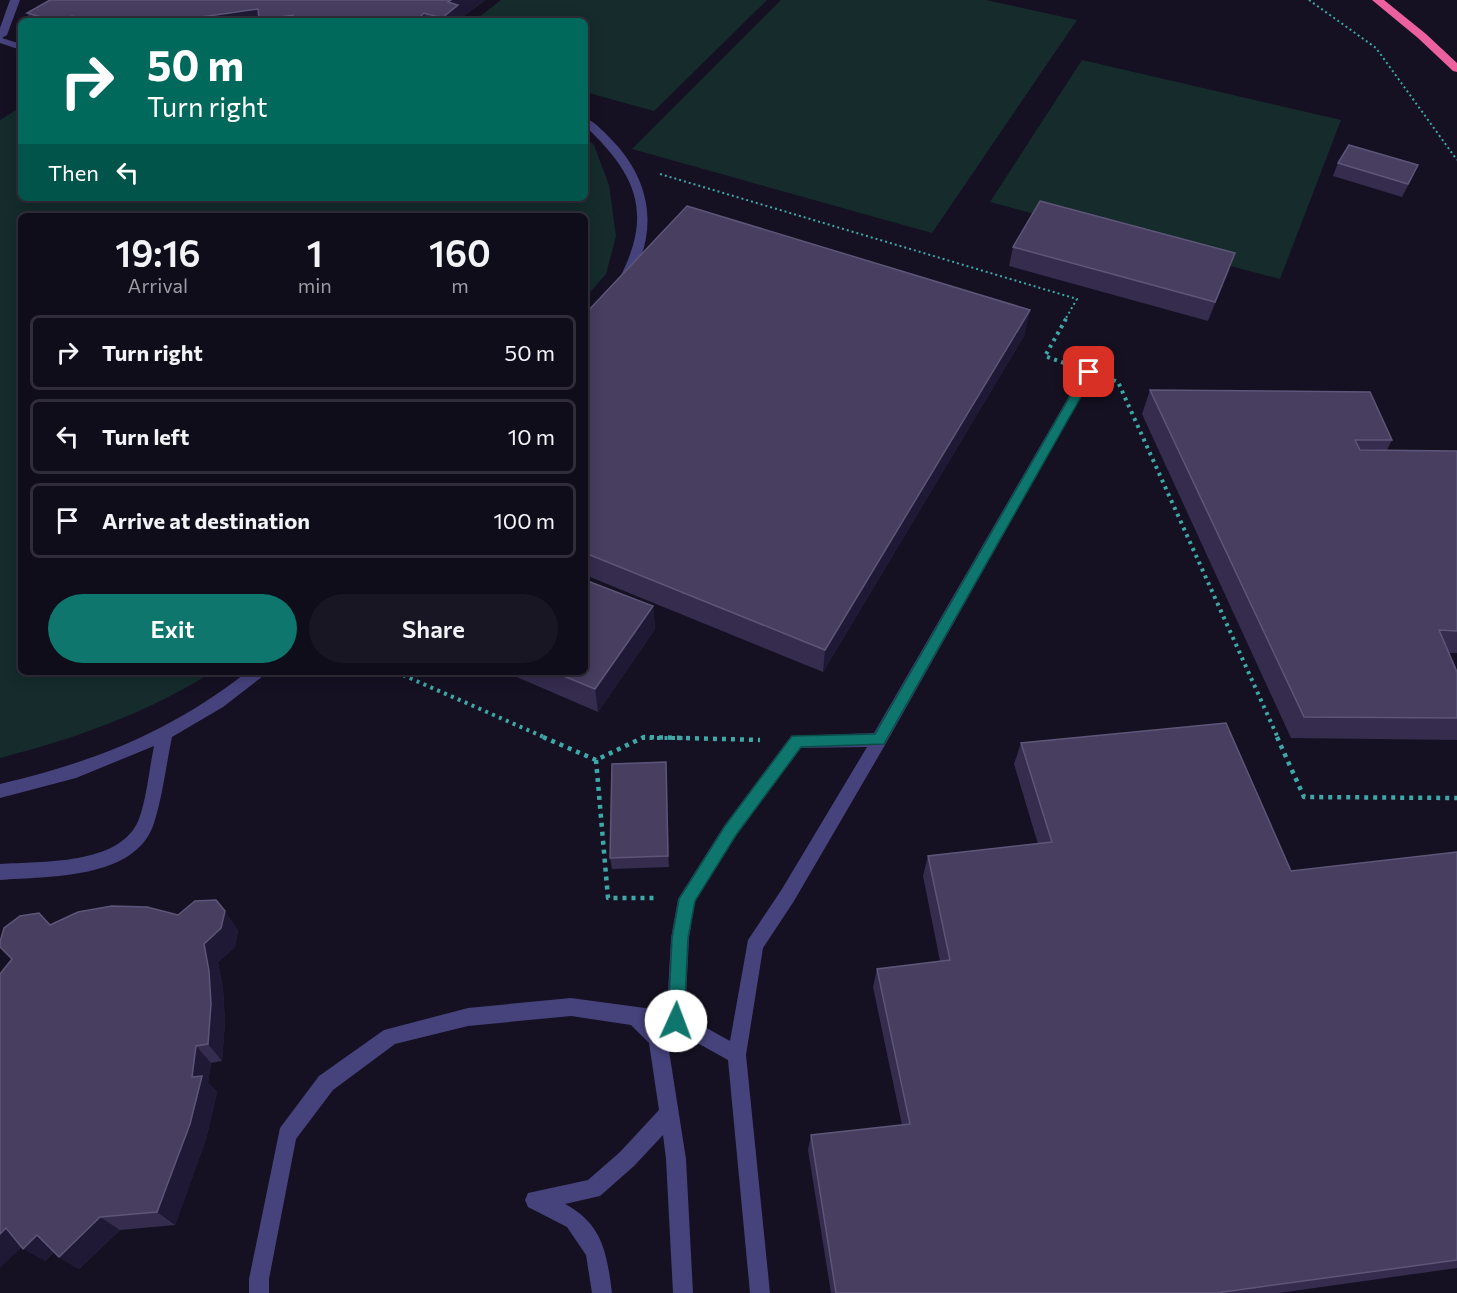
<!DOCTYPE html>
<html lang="en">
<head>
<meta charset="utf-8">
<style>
  :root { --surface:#100d1a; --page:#191623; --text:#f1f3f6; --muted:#9c9ca2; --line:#302d39; --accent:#0f766e }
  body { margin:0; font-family:Commissioner,sans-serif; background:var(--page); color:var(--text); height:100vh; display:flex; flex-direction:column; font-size:22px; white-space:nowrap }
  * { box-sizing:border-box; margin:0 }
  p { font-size:20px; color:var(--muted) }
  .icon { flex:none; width:33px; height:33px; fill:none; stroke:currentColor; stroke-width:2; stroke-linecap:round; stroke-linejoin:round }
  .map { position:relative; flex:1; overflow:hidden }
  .sheet { position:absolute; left:18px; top:213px; width:570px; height:462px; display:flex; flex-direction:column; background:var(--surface); border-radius:9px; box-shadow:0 3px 15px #0003,0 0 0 2px var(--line) }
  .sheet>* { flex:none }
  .top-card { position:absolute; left:18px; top:18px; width:570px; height:183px; border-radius:9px; box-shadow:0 3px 15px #0003,0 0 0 2px var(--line); background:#00695c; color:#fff; overflow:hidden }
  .pin { position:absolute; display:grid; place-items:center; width:51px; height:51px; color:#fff; margin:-26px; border-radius:12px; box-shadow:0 3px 9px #0006 }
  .me { position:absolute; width:66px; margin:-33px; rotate:2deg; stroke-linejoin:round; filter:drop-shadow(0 0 4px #0008) }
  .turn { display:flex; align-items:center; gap:21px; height:126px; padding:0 30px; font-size:27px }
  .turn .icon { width:78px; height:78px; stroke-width:2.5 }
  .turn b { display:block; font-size:42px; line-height:51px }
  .then { display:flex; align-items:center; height:57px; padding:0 30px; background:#0003; gap:12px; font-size:22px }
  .eta { display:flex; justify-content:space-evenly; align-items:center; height:102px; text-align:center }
  .eta b { font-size:36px; font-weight:600; line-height:42px }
  .cta { display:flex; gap:12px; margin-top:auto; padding:12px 30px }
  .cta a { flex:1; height:69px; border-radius:36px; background:var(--accent); color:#fff; font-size:24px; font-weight:600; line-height:69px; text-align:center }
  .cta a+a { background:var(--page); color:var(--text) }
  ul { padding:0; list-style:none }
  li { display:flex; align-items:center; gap:18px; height:75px; margin:0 12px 9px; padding:0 18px; border:3px solid var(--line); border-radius:9px }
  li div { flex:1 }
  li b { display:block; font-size:22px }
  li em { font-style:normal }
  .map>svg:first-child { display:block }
  .green { fill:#152b2c }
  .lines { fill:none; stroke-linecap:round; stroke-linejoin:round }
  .path-far2 { stroke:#3da8a6; stroke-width:2; stroke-dasharray:2 3; stroke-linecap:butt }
  .path-far1 { stroke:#3da8a6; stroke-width:4; stroke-dasharray:3 4.5; stroke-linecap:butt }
  .path { stroke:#3da8a6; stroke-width:4.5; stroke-dasharray:4 5; stroke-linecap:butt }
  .lane { fill:#46427c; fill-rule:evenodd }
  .highway { fill:#ec619d; fill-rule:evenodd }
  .wall { fill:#352c4e }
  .shaded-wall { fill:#201935 }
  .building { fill:#473e60; stroke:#5e5678; stroke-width:1.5 }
  .route { fill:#0f766e; stroke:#0a4d48; stroke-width:1.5 }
</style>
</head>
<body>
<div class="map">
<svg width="1457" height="1293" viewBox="0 0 1457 1293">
  <rect width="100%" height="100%" fill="#151122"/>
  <g class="green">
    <path d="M501,0H767L654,111L585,92V21H474Z"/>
    <path d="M781,0H986L1077,20L932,233L632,149Z"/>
    <path d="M1082,60L1341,120L1280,279L990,202Z"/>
    <path d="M21,107V198H585V137L594,145L609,185L616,236L606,274L585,298V216H21V672H212C148,713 74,739 0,758V120Z"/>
  </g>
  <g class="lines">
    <g class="path-far2">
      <path d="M1309,0L1376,48L1457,160"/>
      <path d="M660,174L1077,299L1066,318"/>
    </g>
    <g class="path-far1">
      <path d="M1064,363L1045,356L1067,317"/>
      <path d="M1113,380L1118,382L1278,738"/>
      <path d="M396,672L546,738"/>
      <path d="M642,738H684"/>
    </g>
    <g class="path">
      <path d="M543,737L596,760L644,737L760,740"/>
      <path d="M1277,737L1304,797L1457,798"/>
      <path d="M596,760L608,898H656"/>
    </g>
    <g class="lane">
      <path d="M10,0H20L7,35L2,38L21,44V50L0,43V28Z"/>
      <path d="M585,118C594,121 603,131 610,138C651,179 660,231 629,282H621L619,279C654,213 636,174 585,126Z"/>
      <path d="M1089,368L1095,372L885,745L794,901L763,948L746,1055L770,1293H750L728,1060L674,1030L661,1028L667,1038L686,1159L693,1293H673L666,1159L663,1135L634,1166L600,1196L565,1204C603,1224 607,1254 612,1293H592L586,1255L567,1227L528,1207L525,1200L528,1193L588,1180L620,1152L659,1110L649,1043L631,1025L571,1016L468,1026L395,1044L333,1090L296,1139L269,1279V1293H249V1279L280,1128L319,1076L384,1030L468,1008L571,998L667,1011L671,938L678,899L724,826L791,736L874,733L1083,372ZM867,747L782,889L748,940L730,1041L685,1016L689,938L695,901L736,836L801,748Z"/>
      <path d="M247,672H266L263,676L223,707L172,737C166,765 163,795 154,823C136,880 48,876 0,880V864C40,861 121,866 139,819C147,797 149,770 154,746L76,778L0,798V784C94,762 170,732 247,672Z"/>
    </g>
    <path class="highway" d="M1372,0H1384L1426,34L1457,63V72L1453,71L1418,38Z"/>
  </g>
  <g class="wall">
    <path d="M50,0H485L461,18V21H31L27,13Z"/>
    <path d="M1338,163L1412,178L1402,197L1333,176Z"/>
    <path d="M1013,247L1229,271L1208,321L1009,266Z"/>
    <path d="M585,314L1025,334L823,672L585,575Z"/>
    <path d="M1150,390L1392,440L1387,450L1457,451V653H1449L1457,672V740L1291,738L1142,414Z"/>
    <path d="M653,606L655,629L598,712L505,672H585Z"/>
    <path d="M1021,743L1291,871L1457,852V1268L1279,1293H831L808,1150L811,1135L902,1125L873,987L877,969L940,961L923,876L928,856L1038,844L1014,764Z"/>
    <path d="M666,762L669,867L612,869L610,858Z"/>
    <path d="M50,925L238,930L235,947L218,962L223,989L225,1022L222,1061L211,1063L208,1083L217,1092L206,1139L175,1225L120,1230L79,1269L59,1257L54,1252L45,1261L12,959Z"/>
  </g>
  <g class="shaded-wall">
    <path d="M451,0H485L461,18V21H442V18L448,2Z"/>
    <path d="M258,9L293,15L294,21H173Z"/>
    <path d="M424,13L426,21H401Z"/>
    <path d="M72,16L74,21H63Z"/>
    <path d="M1235,253L1229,271L1208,321L1215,302Z"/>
    <path d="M1030,310L1025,334L823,672L825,650Z"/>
    <path d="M653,606L655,629L598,712L595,689Z"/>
    <path d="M666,762L667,774L669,867L668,856Z"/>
    <path d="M225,911L238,930L235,947L218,962L223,989L225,1022L222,1061L208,1044L204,944Z"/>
    <path d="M196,1046L211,1063L208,1083L217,1092L206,1139L175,1225L157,1212L192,1077Z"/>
    <path d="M100,1217L120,1230L79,1269L59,1257Z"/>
    <path d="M6,1228L28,1241L0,1268V1234Z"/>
    <path d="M37,1235L59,1247L45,1261L23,1249Z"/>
  </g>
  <g class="building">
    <path d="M50,0H451L448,2L458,5L442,18L424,13L418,19L401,21H343L293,19V15L259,20L258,9L173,21H91L72,16L63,21H55L27,13Z"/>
    <path d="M1349,145L1418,165L1408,184L1338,163Z"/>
    <path d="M1040,201L1235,253L1215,302L1013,247Z"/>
    <path d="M687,206L1030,310L825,650L585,553V314Z"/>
    <path d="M1150,390L1370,392L1392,440H1355L1360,450L1457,451V631L1439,630L1457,672V718L1304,717Z"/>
    <path d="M585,580L653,606L595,689L554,672H585Z"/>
    <path d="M1226,723L1291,871L1457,852V1260L1216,1293H836L811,1135L910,1124L877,969L950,960L928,856L1052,842L1021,743Z"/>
    <path d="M666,762L668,856L610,858L612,764Z"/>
    <path d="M216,900L225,911L221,928L204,944L209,971L211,1004L208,1044L196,1046L192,1077L202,1076L190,1124L157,1212L100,1217L59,1257L37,1235L23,1249L6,1228L0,1234V974L12,959L0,947V942L4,928L20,916L39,913L50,925L78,912L112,906L147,907L178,915L195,901Z"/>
  </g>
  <path class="route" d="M1089,368L1095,372L884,744L801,747L736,835L695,901L688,938L684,1021L682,1027L676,1029L670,1027L668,1021L672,938L679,899L725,826L792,736L875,734L1084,372Z"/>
</svg>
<div class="pin" style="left:1089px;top:372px;background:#d93025"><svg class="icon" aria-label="arrive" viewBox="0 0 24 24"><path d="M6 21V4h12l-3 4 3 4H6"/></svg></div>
<svg class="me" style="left:676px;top:1021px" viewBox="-20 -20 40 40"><circle r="19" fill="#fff"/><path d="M0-13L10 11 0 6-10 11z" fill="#0f766e"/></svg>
<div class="top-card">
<div class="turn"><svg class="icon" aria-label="right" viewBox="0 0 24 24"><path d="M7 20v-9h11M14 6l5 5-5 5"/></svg><div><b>50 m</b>Turn right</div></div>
<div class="then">Then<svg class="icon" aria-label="left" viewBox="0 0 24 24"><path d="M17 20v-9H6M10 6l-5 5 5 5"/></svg></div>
</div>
<section class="sheet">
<div class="eta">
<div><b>19:16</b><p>Arrival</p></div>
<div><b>1</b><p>min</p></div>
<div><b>160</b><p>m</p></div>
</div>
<ul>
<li><svg class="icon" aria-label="right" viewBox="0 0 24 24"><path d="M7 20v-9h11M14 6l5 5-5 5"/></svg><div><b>Turn right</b></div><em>50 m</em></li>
<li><svg class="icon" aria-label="left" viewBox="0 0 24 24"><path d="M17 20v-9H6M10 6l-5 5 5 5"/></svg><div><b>Turn left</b></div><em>10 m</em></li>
<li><svg class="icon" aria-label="arrive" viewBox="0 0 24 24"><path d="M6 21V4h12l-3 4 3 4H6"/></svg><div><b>Arrive at destination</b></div><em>100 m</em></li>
</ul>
<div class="cta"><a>Exit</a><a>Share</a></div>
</section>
</div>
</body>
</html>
